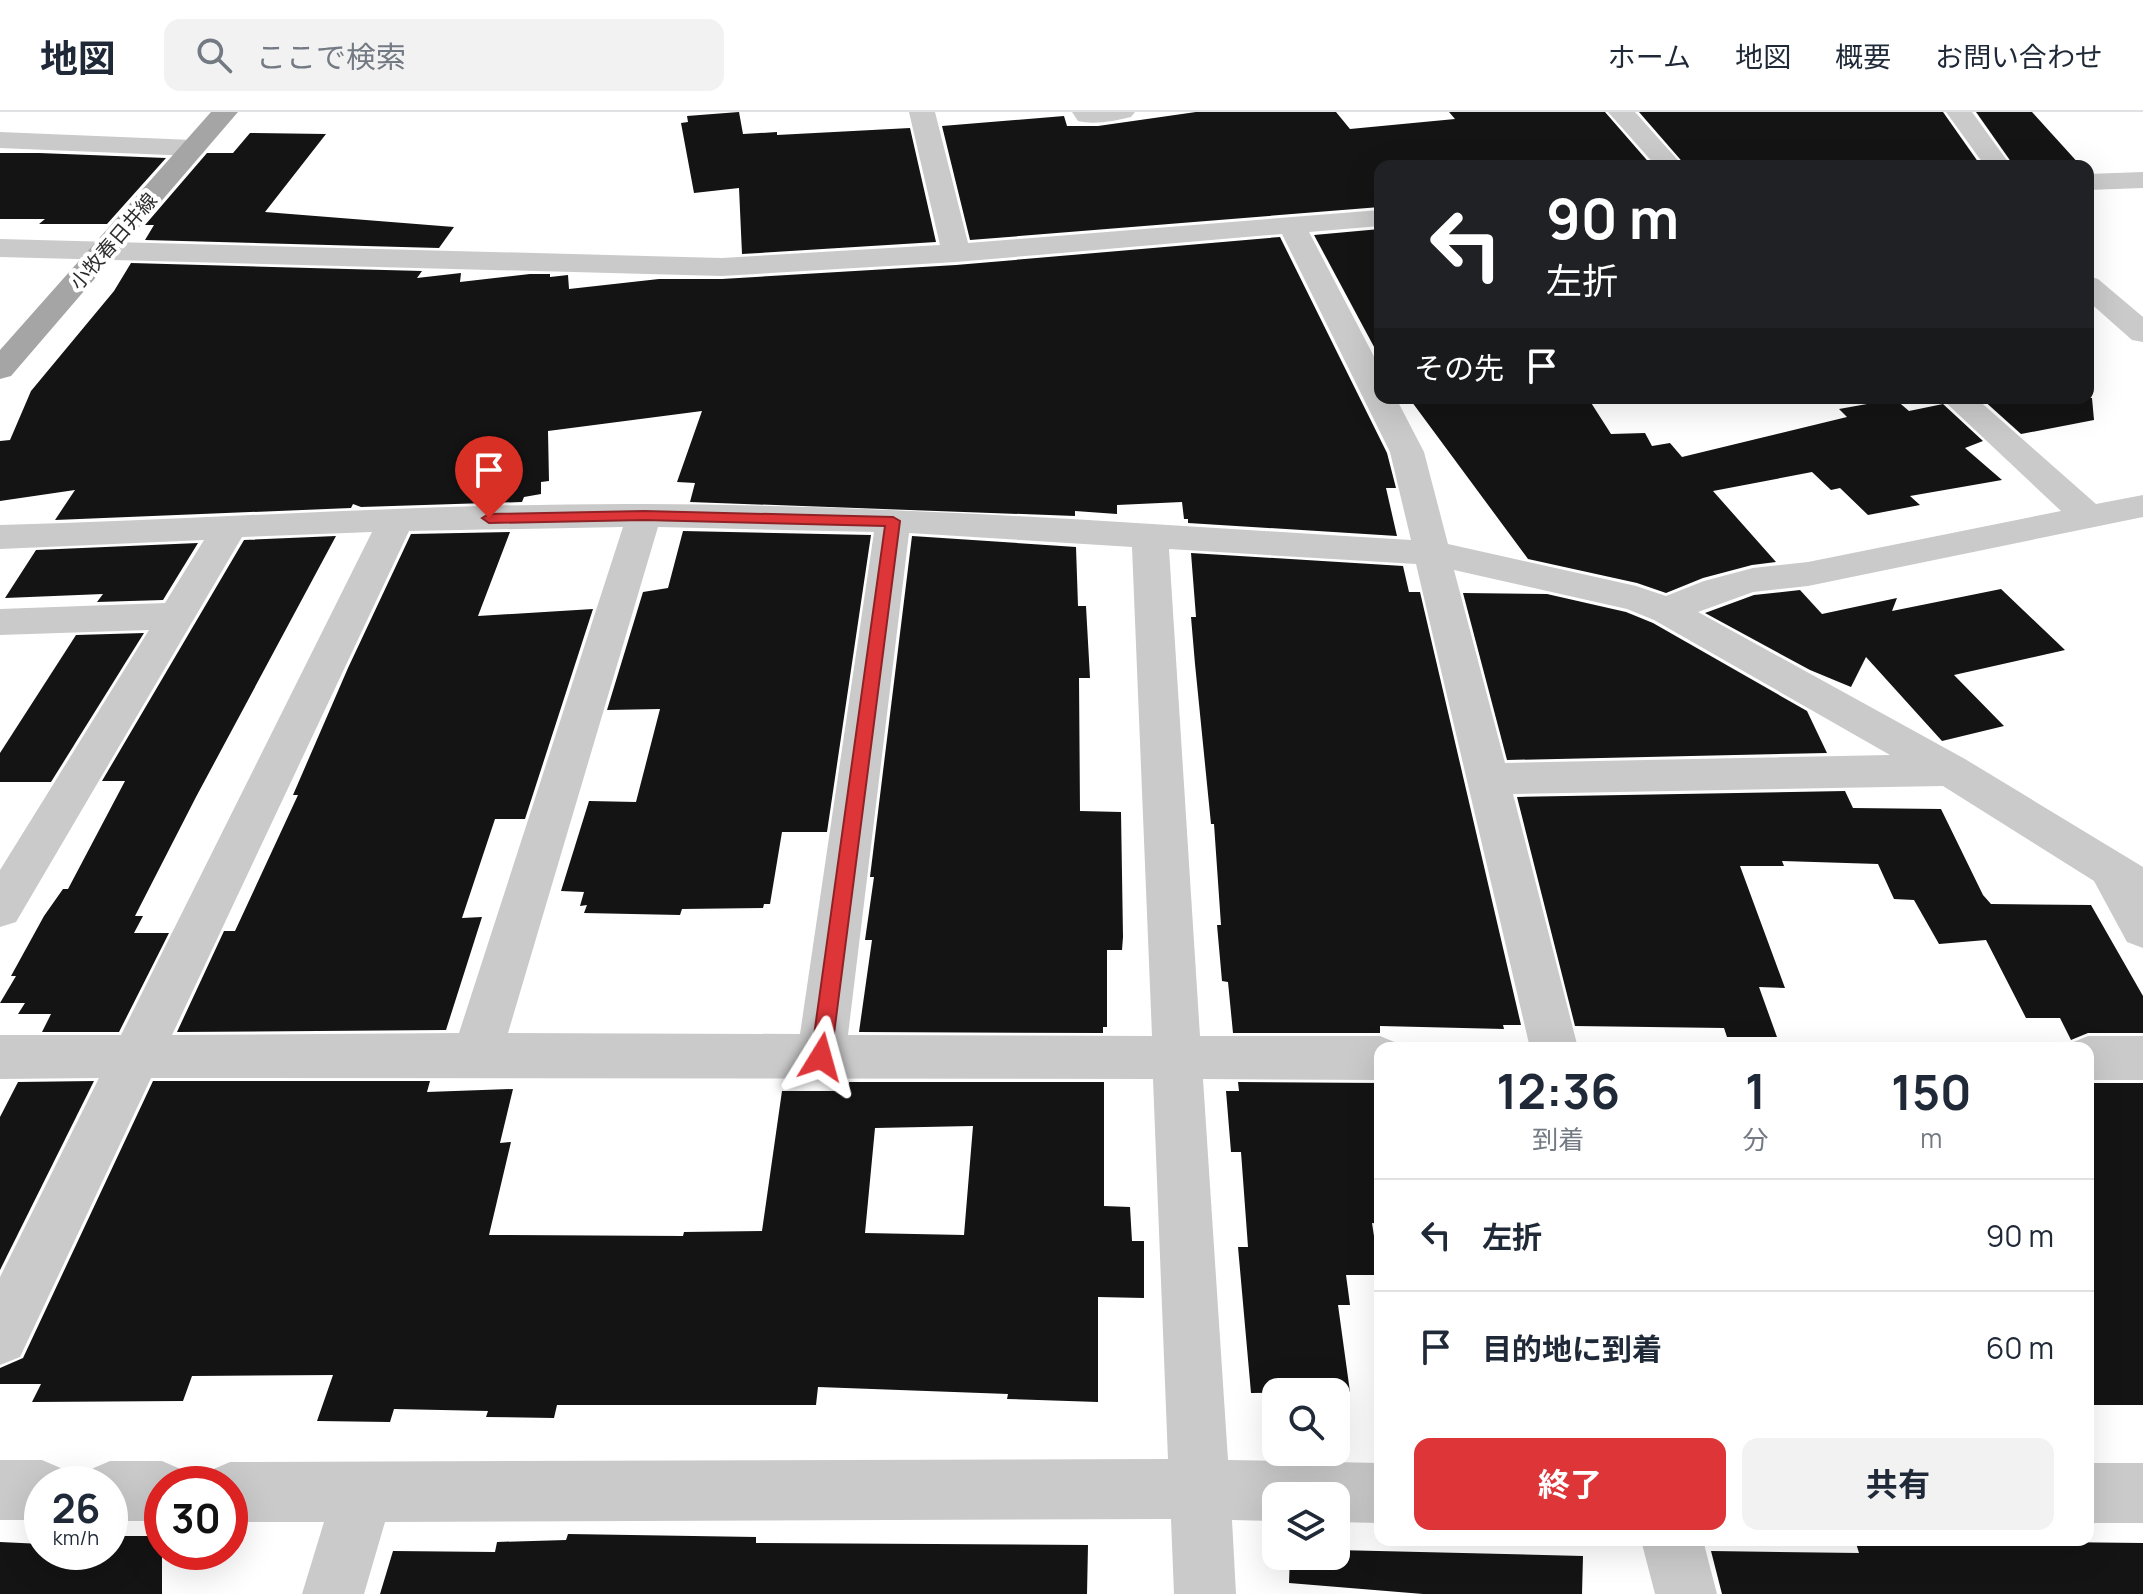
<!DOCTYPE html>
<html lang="ja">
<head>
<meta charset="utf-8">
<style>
  :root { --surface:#fff; --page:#f2f2f3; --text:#1f2937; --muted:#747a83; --line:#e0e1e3; --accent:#de3539 }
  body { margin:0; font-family:Manrope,"Noto Sans JP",sans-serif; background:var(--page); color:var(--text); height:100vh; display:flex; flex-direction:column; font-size:30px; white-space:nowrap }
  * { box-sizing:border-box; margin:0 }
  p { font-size:26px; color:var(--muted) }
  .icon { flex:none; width:44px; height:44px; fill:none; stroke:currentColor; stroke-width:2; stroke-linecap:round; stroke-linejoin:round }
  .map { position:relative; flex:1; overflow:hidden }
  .drawer { position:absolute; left:1374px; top:930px; width:720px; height:504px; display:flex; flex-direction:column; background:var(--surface); border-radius:16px; box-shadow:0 8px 32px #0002 }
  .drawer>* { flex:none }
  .hud { position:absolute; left:1374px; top:48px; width:720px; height:244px; border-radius:16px; box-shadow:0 8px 32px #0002; background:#202124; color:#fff; overflow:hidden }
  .buttons { position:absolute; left:1262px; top:1266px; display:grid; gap:16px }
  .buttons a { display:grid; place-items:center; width:88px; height:88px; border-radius:16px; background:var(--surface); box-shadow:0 8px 32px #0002; font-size:40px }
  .speed { position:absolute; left:24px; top:1354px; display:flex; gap:16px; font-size:40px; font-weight:700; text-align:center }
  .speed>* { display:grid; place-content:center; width:104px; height:104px; border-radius:50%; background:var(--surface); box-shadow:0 8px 32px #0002; line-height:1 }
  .speed small { font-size:20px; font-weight:400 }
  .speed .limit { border:12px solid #d22; background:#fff; color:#111 }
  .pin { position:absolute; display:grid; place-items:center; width:68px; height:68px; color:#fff; margin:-82px -34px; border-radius:50% 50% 50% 0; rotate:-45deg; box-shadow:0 0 8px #0007 }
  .pin .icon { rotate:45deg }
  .me { position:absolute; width:88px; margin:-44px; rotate:8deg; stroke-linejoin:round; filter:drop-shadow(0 0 6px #0008) }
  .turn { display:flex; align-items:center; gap:28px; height:168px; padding:0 40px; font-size:36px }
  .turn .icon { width:104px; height:104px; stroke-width:2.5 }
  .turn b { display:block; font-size:56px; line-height:68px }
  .then { display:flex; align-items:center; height:76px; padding:0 40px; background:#0003; gap:16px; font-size:30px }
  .eta { display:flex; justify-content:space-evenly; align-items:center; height:136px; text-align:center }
  .eta b { font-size:48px; font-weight:700; line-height:56px }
  .cta { display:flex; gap:16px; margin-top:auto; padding:16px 40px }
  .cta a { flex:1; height:92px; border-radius:16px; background:var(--accent); color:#fff; font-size:32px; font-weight:700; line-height:92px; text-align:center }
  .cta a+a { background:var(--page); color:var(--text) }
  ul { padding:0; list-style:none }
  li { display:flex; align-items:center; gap:24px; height:112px; padding:0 40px; border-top:2px solid var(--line) }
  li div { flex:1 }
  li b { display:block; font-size:30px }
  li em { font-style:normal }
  header { display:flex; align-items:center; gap:48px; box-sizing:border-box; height:112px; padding:0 40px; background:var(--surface); border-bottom:2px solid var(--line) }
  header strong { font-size:38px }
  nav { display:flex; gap:44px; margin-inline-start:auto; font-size:28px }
  .search { width:560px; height:72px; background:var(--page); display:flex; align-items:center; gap:20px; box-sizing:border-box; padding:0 28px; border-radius:16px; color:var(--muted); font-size:30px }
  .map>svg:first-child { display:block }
  .building { fill:#141414; fill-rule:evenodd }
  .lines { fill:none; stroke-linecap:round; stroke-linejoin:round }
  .minor { fill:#cacaca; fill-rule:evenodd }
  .major { fill:#a5a5a5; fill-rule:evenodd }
  .route { fill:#de3539; stroke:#902225; stroke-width:2 }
  .labels { text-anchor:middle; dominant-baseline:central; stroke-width:8; stroke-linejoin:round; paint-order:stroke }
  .far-street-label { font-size:20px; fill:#2d2d2d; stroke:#fff }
</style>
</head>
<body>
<header>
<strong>地図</strong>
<div class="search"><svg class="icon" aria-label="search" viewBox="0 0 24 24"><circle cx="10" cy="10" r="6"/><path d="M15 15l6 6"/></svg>ここで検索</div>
<nav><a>ホーム</a><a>地図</a><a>概要</a><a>お問い合わせ</a></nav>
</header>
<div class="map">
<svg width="2143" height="1482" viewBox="0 0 2143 1482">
  <rect width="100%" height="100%" fill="#fff"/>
  <g class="building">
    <path d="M739,0L743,22L777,20V23L910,16L936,130L742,142L739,76L694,81L681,11L688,10L687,4Z"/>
    <path d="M1196,0H1336L1350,17L1455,7L1449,0H1605L1652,54H1380V95L970,128L942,14L1064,4L1067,14H1098Z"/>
    <path d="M1639,0H1943L1981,54H1686Z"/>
    <path d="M1976,0H2032L2081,54H2014Z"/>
    <path d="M250,21L326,22L265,100L454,115L439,136L145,128L154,113H145L207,41H233Z"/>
    <path d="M0,41H39L166,46L107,112H39L45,107H0Z"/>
    <path d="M1380,117V246L1314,123Z"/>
    <path d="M1280,125L1387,341L1396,376H1386L1397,424L1188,411V407H1184L1182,390L1117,393V402L1075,399V404L690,390L695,371L677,370L702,299L548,319L549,369L541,370V382L524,385L522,390L361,395L353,392L351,396L55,408L75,378L0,389V329L10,328L31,279L114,179L131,151L422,159L417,166L461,161L460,170L530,162H550V165L568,163L569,177L659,167H722L956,153Z"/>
    <path d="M1409,286H1588L1611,322L1645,321L1652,334L1670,331L1682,345L1847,305L1839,297L1895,287L1909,299L1943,292L1983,329L1965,336L2002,368L1910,384L1920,393L1868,403L1840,376L1831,378L1812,360L1713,379L1776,450L1752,453L1703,466L1666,481L1637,471L1528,447Z"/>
    <path d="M1981,286H2092L2094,308L2021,322Z"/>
    <path d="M683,419L871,423L827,720H782L770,792H764L763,796L682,797L680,803L584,801L587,793L580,794L584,780L561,779L589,689L636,690L660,597L607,598L643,480L668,476Z"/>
    <path d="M510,420L478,504L593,497L525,707H495L462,806L482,805L446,918L177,920L224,819H235L298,683H293L348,556L411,422Z"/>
    <path d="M336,424L196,685L135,804H143L134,821H169L119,920H42L51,902H18L25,891H0L16,864H11L44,804L63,777H68L125,669H102L244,428Z"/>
    <path d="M912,424L1076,435L1078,494H1086L1090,566H1079L1080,699L1121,700L1123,825L1122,838H1107V915H1103V921L859,920L872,828H865L874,765H870Z"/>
    <path d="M198,431L163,488L97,490L103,482L5,486L36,438Z"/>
    <path d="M1191,441L1403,454L1409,480H1420L1521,913H1503L1504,917L1380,914V921H1233L1228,870L1222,869L1217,813H1221L1214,712H1211L1195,552L1191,505H1196Z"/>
    <path d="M2001,477L2065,538L1954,563L2004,614L1942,629L1866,545L1851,575L1810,558L1705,501L1754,483L1800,478L1822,502L1897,486L1892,499Z"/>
    <path d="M1463,481L1547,482L1626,500L1653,511L1807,599L1827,641L1507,648Z"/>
    <path d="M144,521L51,670H0V641L76,523Z"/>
    <path d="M1845,679L1853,696L1941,697L1983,783L1991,792L2091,793L2143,884V921H2088L2071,928L2060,906H2026L1986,828L1939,832L1914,788L1894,787L1878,752L1782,749L1784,754H1740L1785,876L1759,875L1777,925H1727L1724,916L1575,914L1517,685Z"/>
    <path d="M94,969L0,1158V1005L18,970Z"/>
    <path d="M153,969H430L427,980L513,977L500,1031L511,1030L489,1123L683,1124L684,1120L762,1119L782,979H847L849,970H1104V1094L1130,1095L1132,1129H1144V1186L1098,1185V1290L1007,1287L1008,1282L818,1275L816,1293H557L554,1306L486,1305L488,1299L394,1297L390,1310L317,1309L333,1263L192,1264L183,1289L32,1290L41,1272H0V1256L23,1246ZM973,1014L964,1123L865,1121L875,1016Z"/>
    <path d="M1238,970L1380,971V1112L1372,1111L1380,1163H1346L1350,1193H1338L1350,1280L1251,1281L1238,1135H1248L1241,1040H1231L1226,979H1239Z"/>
    <rect x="2088" y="971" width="55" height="322"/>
    <path d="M568,1422L756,1425V1431L1088,1433L1087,1482H380L393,1439L495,1440L497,1430L566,1428Z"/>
    <path d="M110,1424H162V1482H0V1430L42,1432V1440H110Z"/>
    <path d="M1855,1428L2143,1431V1482H1722L1711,1439L1859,1441Z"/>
    <path d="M1336,1438L1583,1444L1582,1482H1423L1289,1471L1290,1444H1336Z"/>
  </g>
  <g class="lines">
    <g class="minor">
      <path d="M909,0H935L968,131L1380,98V114L1309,120L1380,256V286H1396L1424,340L1448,432L1636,474L1666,484L1704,469L1753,456L1808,450L2061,399L1941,286H1976L2096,392L2143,383V405L1808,474L1753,480L1698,500L1965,647L2143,755V836L2127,830L2094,769L1943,674L1513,682L1578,936H1530L1416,452L1169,437L1200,924H1380L1397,931L1400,936H1380V968L1203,967L1228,1348L1380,1351V1411L1336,1410V1384H1276V1409L1232,1408L1236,1482H1174L1171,1407L385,1410L364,1482H302L324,1410H230V1372H203L209,1359L230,1350L1168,1347L1153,967L151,966L20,1245L0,1253V1165L99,966L0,967V923H121L372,420L242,425L16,810L0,815V758L149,518L0,523V497L165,491L204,428L0,437V413C215,407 430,391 645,392C901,393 1156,413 1411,428L1390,340L1282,122L956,150L722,164L0,145V127L722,146L940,133ZM623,415L459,921L172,923L409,419ZM658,415L874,420L800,922L508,921ZM909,421L1132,435L1152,924L848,923ZM1454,458L1627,497L1654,508L1890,643L1505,651Z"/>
      <path d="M1072,0H1135L1131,5C1115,9 1094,13 1078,9Z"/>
      <path d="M1608,0H1635L1683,54H1656Z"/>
      <path d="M1946,0H1972L2011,54H1985Z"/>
      <path d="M0,20L193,28L202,30L206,36L202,42L193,44L0,36Z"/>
      <path d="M2143,60V76L2088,78V62Z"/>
      <path d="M2088,164L2098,167L2143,205V230L2132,228L2088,189Z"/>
      <path d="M2088,924H2143V968H2088V936H2068L2071,931Z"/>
      <path d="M0,1348H42L63,1357L70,1372H42V1408H0Z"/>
      <path d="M110,1349H162L183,1358L189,1372H162V1409H110V1372H83L89,1358Z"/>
      <rect x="2088" y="1351" width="55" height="60"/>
      <path d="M1641,1428H1703L1717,1482H1655Z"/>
    </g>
    <path class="major" d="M211,0H238L11,264L0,267V238Z"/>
  </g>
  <path class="route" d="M644,399L893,405L900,409L831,945L828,952L821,954L814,952L811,945L885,414L644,408L489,411L482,406L489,402Z"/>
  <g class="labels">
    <g class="far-street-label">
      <text transform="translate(113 129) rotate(-49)">小牧春日井線</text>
    </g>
  </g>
</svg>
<div class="buttons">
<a><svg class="icon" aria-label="search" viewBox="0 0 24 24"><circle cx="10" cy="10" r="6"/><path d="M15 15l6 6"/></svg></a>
<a><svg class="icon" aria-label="layers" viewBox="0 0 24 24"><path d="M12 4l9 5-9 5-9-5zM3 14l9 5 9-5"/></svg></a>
</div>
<div class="speed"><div>26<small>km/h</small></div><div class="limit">30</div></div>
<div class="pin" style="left:489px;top:406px;background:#d93025"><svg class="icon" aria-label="arrive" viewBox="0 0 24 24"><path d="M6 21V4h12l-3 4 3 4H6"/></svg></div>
<svg class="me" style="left:821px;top:945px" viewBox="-20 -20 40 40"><path d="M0-17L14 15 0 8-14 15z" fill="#de3539" stroke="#fff" stroke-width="4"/></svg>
<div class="hud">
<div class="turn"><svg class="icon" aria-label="left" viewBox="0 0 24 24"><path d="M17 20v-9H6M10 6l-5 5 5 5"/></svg><div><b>90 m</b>左折</div></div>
<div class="then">その先<svg class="icon" aria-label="arrive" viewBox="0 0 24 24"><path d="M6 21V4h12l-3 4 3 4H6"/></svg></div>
</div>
<section class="drawer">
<div class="eta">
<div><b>12:36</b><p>到着</p></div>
<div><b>1</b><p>分</p></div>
<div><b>150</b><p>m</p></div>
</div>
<ul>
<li><svg class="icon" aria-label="left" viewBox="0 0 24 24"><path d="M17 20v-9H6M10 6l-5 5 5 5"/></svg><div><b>左折</b></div><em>90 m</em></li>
<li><svg class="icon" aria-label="arrive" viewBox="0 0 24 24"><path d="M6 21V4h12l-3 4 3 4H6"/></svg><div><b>目的地に到着</b></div><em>60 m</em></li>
</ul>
<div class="cta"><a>終了</a><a>共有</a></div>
</section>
</div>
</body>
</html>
